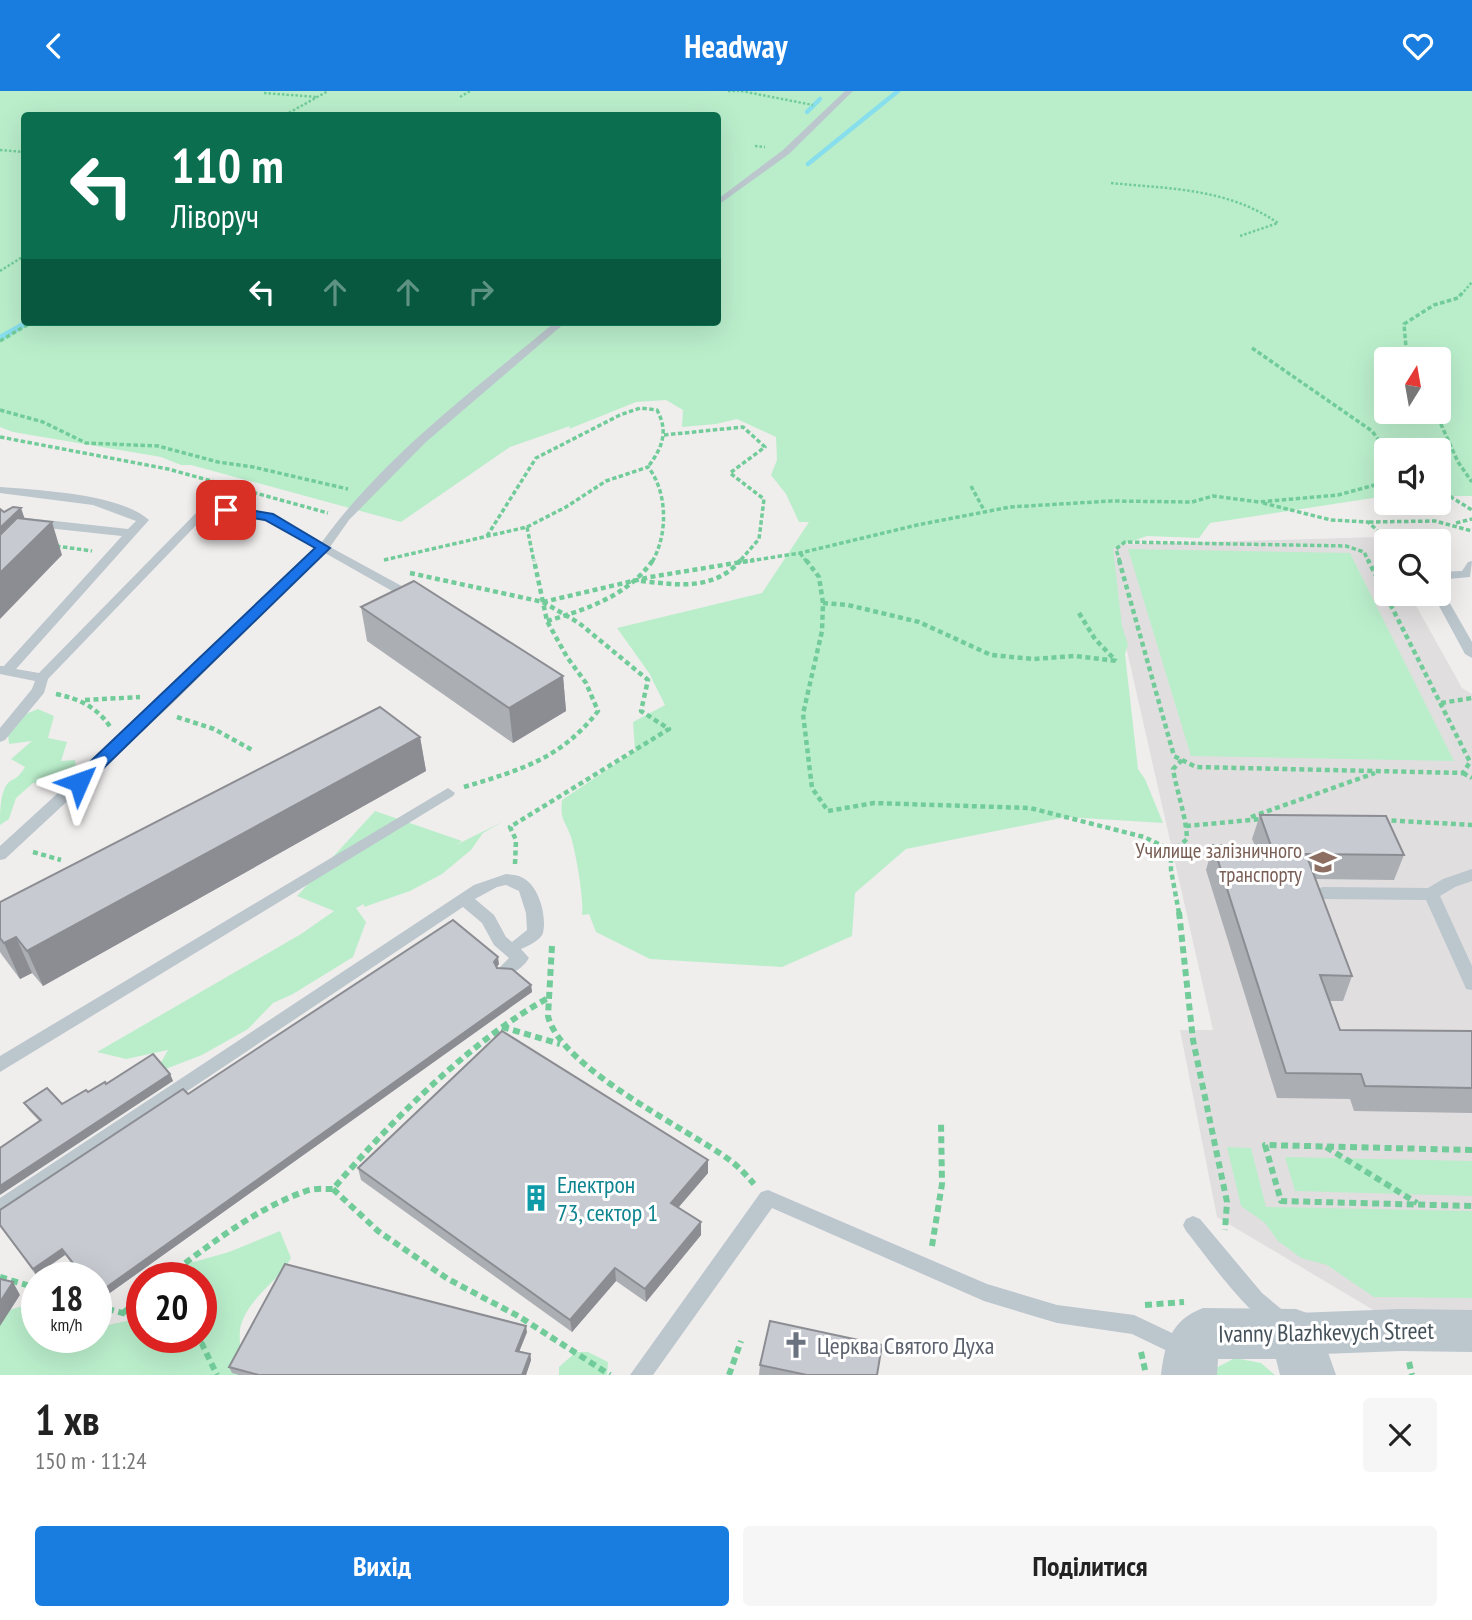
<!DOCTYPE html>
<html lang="uk">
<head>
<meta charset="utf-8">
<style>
  :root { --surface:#fff; --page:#f6f6f6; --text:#222; --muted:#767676; --accent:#187ddf }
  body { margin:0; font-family:"PT Sans Narrow",sans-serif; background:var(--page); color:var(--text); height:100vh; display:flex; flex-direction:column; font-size:26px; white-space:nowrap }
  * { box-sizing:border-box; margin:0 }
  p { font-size:23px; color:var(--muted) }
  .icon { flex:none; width:38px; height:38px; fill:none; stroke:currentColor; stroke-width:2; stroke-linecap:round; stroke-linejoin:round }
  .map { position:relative; height:1284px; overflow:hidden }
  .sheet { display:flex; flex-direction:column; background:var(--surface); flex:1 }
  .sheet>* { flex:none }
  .banner { position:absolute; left:21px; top:21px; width:700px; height:214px; border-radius:7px; box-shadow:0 7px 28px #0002; background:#0b6e4f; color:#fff; overflow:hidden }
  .needle { width:46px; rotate:11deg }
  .controls { position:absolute; left:1374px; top:256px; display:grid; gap:14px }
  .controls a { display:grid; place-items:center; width:77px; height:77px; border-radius:7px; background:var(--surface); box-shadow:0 7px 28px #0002; font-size:35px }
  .speed { position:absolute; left:21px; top:1171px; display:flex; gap:14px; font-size:35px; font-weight:700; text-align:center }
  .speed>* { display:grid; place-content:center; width:91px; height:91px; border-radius:50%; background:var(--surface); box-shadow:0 7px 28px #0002; line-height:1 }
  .speed small { font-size:18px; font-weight:400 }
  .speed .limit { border:10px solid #d22; background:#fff; color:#111 }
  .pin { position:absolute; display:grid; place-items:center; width:60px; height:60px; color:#fff; margin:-30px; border-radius:14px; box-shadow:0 4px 10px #0006 }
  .me { position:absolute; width:77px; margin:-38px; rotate:47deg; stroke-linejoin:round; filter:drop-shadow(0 0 5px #0008) }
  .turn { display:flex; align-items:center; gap:24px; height:147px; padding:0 35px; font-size:32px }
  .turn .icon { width:91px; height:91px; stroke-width:2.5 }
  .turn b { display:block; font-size:49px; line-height:60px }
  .lanes { display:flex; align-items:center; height:66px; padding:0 35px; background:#0003; justify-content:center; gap:35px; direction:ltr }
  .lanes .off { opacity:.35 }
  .round { display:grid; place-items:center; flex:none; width:74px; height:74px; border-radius:7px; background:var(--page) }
  .headline { display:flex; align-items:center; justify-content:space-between; height:119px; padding:0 35px }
  h1 { font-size:42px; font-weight:800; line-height:52px }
  .action { display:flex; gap:14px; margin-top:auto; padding:14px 35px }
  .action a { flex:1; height:80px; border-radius:7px; background:var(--accent); color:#fff; font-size:28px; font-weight:800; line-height:80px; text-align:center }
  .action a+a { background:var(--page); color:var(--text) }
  header { display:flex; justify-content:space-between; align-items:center; height:91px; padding:0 35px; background:var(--accent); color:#fff; font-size:32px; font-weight:800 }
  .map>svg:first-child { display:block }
  .education { fill:#e1dedf }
  .green { fill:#baeecb; fill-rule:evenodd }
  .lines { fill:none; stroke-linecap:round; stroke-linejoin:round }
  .stream-far1 { stroke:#87deec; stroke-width:4.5 }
  .stream { stroke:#87deec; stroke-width:6 }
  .path-far3 { stroke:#72cc9a; stroke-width:2.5; stroke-dasharray:2.5 2; stroke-linecap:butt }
  .path-far2 { stroke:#72cc9a; stroke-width:3.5; stroke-dasharray:4.5 2.5; stroke-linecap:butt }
  .path-far1 { stroke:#72cc9a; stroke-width:4.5; stroke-dasharray:5 3.5; stroke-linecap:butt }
  .path { stroke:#72cc9a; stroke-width:6; stroke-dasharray:7 4.5; stroke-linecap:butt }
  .service { fill:#bbc6cd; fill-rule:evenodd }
  .minor { fill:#bbc6cd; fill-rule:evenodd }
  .tertiary { fill:#bbc6cd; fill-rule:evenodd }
  .wall { fill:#abaeb3 }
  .shaded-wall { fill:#8b8d92 }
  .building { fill:#c7cad0; stroke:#8b8d92; stroke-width:2 }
  .route { fill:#1a73e8; stroke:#114b97; stroke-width:2 }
  .labels { text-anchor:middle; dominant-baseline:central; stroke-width:6; stroke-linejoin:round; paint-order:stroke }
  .education-label { font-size:21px; fill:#785e54; stroke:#fff; text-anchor:end }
  .near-culture-label { font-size:24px; fill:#0d838f; stroke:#fff; text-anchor:start }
  .near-street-label { font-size:24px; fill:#45525a; stroke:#fff }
  .near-worship-label { font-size:24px; fill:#5b616d; stroke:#fff; text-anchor:start }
</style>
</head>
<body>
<header><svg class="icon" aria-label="back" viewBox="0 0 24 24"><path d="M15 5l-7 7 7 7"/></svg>Headway<svg class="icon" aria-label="heart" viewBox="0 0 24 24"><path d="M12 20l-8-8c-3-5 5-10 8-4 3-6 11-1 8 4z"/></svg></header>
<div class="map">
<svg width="1472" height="1284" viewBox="0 0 1472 1284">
  <rect width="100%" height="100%" fill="#f0eded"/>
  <path class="education" d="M1378,446L1386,461V502H1409L1462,597L1472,603V1222L1375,1220L1217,1126L1180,939H1213L1103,454Z"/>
  <g class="green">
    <path d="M0,0H1472V405H1439L1438,359H1386V405L1210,432L1199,447L1147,445L1113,457L1122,535L1128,554L1125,563L1138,678L1145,688L1163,732L1066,726L906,758L855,802L852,845L782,876L650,868L596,841L589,823L582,824C584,807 576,763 571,746C565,728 560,731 562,709L635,660L633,631L665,614L649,582L617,537L762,502L809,431H799L786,403L771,384L777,369L776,346L737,328L716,333L682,336L683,319L666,309L636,311L569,338L570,335L510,356L401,431L191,374H181L161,366L13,341L0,336ZM24,24H718V231H24ZM1386,268H1438V320H1386Z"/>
    <path d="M1128,458L1350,462L1454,670L1191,665Z"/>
    <path d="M38,618L54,625L48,647L67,651L61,670L75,669L76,680L58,694L33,692L16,707L9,728L0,734C0,720 0,700 9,691C17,686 19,686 25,676L11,668L32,650L9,653L8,643L21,625Z"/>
    <path d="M375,720L462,750L456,754L502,731L483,742L471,759L442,783L410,800L364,816V813L356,817L366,831L353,866L293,903L273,912L248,938L202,964L163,979L160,973L168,959L126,968L97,961L301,843L334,820L297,805Z"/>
    <path d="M1227,1056L1251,1057L1266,1116L1472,1120V1207L1374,1206L1327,1174L1301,1167L1278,1150L1265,1132L1241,1115Z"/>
    <path d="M1285,1066L1472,1070V1105L1295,1100Z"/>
    <path d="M280,1140L291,1167C278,1191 249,1206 241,1234C239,1240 240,1250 240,1256L261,1284H0V1222L35,1211L37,1246H96V1225L99,1236L136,1228L142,1223V1246H201V1186H170L172,1182L183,1174L229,1161Z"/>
    <path d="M576,1261H588L608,1271L607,1284H559V1276Z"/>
    <path d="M1235,1267L1261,1272L1275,1284H1210L1212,1279Z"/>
  </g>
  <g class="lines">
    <g class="stream-far1">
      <path d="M807,21L820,8"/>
      <path d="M808,73L898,0"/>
    </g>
    <path class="stream" d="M0,247L28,231"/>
    <g class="path-far3">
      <path d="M728,0H739"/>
      <path d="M741,0L813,14"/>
      <path d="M264,2L317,6"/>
      <path d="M460,6L470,0"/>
      <path d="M39,24H45"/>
      <path d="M285,24L328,0"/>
      <path d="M755,55L765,56"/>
      <path d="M0,59L24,61"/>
      <path d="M1111,92C1170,98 1227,97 1278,132L1240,145"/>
      <path d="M21,102H24"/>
      <path d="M0,180L24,165"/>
      <path d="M1461,204L1472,191"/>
    </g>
    <g class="path-far2">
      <path d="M0,250L32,231"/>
      <path d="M1252,257L1372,340L1386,359"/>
      <path d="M1407,268L1404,233L1434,214L1458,207L1462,202"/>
      <path d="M0,319L43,331L86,352L158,355L218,371L253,376L348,398"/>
      <path d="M1435,320L1458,371L1472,391"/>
      <path d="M664,344L743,336L765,356L730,382L764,408L759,448L739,471"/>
      <path d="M0,346L168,378L328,422"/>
      <path d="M971,395L985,421"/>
      <path d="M1438,398L1472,419"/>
      <path d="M1263,412L1331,429L1368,431L1389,450"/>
      <path d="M1369,431L1435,430L1472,440"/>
      <path d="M1456,432L1472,428"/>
      <path d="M527,436L566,416L606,390L648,376C668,401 668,444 652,471"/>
      <path d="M487,445L536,367L620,324L640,317L657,319C669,341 662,357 648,376"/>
      <path d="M56,455L92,460"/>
      <path d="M800,462L807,471"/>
      <path d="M384,469L527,436L534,471"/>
      <path d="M743,471L800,462L917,434L1010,416L1111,410L1192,411L1213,405L1259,411L1338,404L1386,391"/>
      <path d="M1120,471L1116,458L1125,451L1346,455L1364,461L1369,471"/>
    </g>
    <g class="path-far1">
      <path d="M806,469L819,486L823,512L822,540L803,623L812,697L828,720L874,712L1030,717L1144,746L1173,760"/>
      <path d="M1119,469L1174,665L1196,676L1463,682L1470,671L1368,469"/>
      <path d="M410,482L543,511L650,486L754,469"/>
      <path d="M641,490C678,494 714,500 741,469"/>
      <path d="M823,512L848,514L919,531L991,564L1034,568L1075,565L1117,570"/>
      <path d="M1079,522L1095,548L1116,570"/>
      <path d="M547,530C587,518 628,505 653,469"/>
      <path d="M56,603C80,608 97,616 111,637"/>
      <path d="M85,609L140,606"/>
      <path d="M1441,612L1472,607"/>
      <path d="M177,626L214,638L254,660"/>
      <path d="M1463,682L1472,687"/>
      <path d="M464,696C520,679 561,668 598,620L586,592L567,566L547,530L534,469"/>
      <path d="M1251,726L1375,682"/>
      <path d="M1383,729L1472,734"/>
      <path d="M1186,735L1262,728"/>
      <path d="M33,761L61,769"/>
      <path d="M515,773L516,749L510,736L669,638L641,620L648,589L579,532L543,511"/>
      <path d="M1179,822L1171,779V762L1187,748C1186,724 1177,702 1173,678L1182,669"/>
    </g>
    <g class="path">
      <path d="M1179,821L1193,949L1227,1111L1225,1139"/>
      <path d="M552,855L548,925C560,977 688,1038 731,1070C740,1077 747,1085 754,1093"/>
      <path d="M502,936L560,953"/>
      <path d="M1326,1056L1417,1112"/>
      <path d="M1472,1059L1265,1054L1281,1110L1472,1115"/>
      <path d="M333,1098L378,1140L448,1188L520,1226L610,1284"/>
      <path d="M932,1155L942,1093L941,1031"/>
      <path d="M0,1186L37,1197"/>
      <path d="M167,1186C209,1154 255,1118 306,1100C314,1097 324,1098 333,1098C391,1030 472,948 550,906"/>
      <path d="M1145,1214L1184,1211"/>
      <path d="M96,1215L142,1227"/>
      <path d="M123,1222L142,1206"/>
      <path d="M191,1246L202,1253L217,1284"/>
      <path d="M1141,1261L1146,1283"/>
      <path d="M1409,1271L1412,1284"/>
      <path d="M729,1284L741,1250"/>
    </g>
    <g class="service">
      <path d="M845,0H853L789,63L718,114V108L783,59Z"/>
      <path d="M555,231H566L426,351L349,429L330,456L409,499L411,502L409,505H401L325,462L173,612L5,768L0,769V755L163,606L316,457C281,438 244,411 203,427L48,588L44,602L5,649L0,651V637L32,598L35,590L0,583V575H4L122,445L0,432V424L128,438L136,430L93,414L0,402V396C38,399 121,403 149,429L16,578L39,582L195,423C243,403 281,428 322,451C384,365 474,299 555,231Z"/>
      <path d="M1472,470L1470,486L1438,489V481L1462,480L1468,471Z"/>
      <path d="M1438,498L1444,502L1472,551V567L1465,563L1432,502H1438Z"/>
      <path d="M448,697L455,702L453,705L0,981V965Z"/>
      <path d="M1472,778V790L1455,796L1440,805L1472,875V899L1466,898L1464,893L1426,809L1323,808L1317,806L1315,802L1317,798L1323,796L1428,797L1443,788Z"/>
      <path d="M506,783C512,784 518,784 523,787C539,795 547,825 543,842C541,849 528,855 521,858L529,867C524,876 511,886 500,882L498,878L509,867L494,854L482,832L463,816L0,1125V1107L474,794ZM506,794L519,800L526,822L527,839L512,851L506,846L494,824L475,808L497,796Z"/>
      <path d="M768,1099L987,1193L1057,1214L1134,1224L1191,1251L1194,1258L1191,1265L1184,1268L1132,1243L1057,1232L984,1210L772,1117L653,1284H630L761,1101Z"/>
      <path d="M1193,1125L1200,1128L1262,1202L1286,1222L1289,1229L1286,1236L1279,1239C1248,1226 1208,1167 1186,1140L1183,1134L1186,1128Z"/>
    </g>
    <path class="minor" d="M1401,1218L1472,1219V1261L1401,1260L1296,1264L1281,1258L1274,1243L1281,1228L1296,1222Z"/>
    <path class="tertiary" d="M1203,1217L1296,1218L1315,1225L1336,1284H1280L1276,1268H1218L1217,1284H1161C1165,1252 1171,1229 1203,1217Z"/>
  </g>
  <g class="wall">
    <path d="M361,516L563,585L566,620L513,652L367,550Z"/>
    <path d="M420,646L426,680L43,895L32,882L20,888L2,864L0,861V811Z"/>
    <path d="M1260,724L1404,764L1394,789L1315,788L1352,885L1343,910H1330L1340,939L1472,940V1022L1354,1020L1350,1008L1277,1007L1206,779L1213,754L1255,755L1252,748Z"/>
    <path d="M499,873L497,876L531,894L532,901L100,1209L96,1205V1186H82L65,1164L36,1184L0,1135V1119L188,1003Z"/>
    <path d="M170,983L173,990L39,1030L28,1018L24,1012L62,1013L106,993Z"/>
    <path d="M708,1069V1082L678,1117L701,1131V1144L646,1211L616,1190L572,1241L361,1089L358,1077Z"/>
    <path d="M527,1241L519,1261L530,1263L531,1269L526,1284H239L232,1282L229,1276Z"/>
    <path d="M882,1254L877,1284H759L760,1274Z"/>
  </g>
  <g class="shaded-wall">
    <path d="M21,417L32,449L0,453V437Z"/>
    <path d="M52,431L62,464L0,528V482Z"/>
    <path d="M563,585L566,620L513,652L509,617Z"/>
    <path d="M420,646L426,680L43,895L27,860Z"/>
    <path d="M16,846L32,882L20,888L4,852Z"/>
    <path d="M498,866L499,873L495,878L494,871Z"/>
    <path d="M531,894L532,901L100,1209L97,1203Z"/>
    <path d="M170,983L173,990L0,1104V1095Z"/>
    <path d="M708,1069V1082L671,1125V1112Z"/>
    <path d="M701,1131V1144L646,1211L645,1198Z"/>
    <path d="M62,1158L65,1164L36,1184L33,1178Z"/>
    <path d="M615,1177L616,1190L572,1241L570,1229Z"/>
    <path d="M13,1191L20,1204L0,1235V1211Z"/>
    <path d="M526,1235L527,1241L517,1266L516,1260Z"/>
    <path d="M530,1263L531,1269L526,1284H522Z"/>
  </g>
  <g class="building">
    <path d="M13,416L21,417L0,437V418L4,421Z"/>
    <path d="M17,427L52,431L0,482V444Z"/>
    <path d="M414,490L563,585L509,617L361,516Z"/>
    <path d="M380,616L420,646L27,860L16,846L4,852L0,847V811Z"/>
    <path d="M1260,724L1386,725L1404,764L1306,763L1352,885L1320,884L1340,939L1472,940V997L1365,995L1361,983L1286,982L1213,754L1271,755Z"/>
    <path d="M453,829L498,866L494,871L497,877L512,878L531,894L97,1203L96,1186H84L62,1158L33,1178L0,1134V1119L183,998L188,1003Z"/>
    <path d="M502,940L708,1069L671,1112L701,1131L645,1198L615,1177L570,1229L358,1077Z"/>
    <path d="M153,963L170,983L0,1095V1057L41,1029L24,1012L47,997L62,1013L86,999L88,1001L105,991L106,993Z"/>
    <path d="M285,1173L526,1235L516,1260L530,1263L522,1284H259L229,1276Z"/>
    <path d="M0,1188L13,1191L0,1211Z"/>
    <path d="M770,1230L882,1254L877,1284H807L760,1274Z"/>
  </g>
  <path class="route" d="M226,415L273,423L330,457L85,695H73L71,691L73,687L315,457L265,429L221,422L219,419Z"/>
  <defs>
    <symbol id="university-bare" viewBox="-9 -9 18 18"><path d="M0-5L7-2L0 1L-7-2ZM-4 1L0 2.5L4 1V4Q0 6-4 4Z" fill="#8d6e63" stroke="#fff" stroke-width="2.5" paint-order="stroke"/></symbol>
    <symbol id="building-bare" viewBox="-9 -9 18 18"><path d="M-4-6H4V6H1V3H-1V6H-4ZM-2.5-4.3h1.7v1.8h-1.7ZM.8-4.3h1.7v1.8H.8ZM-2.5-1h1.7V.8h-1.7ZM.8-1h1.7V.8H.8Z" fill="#0f9aa8" stroke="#fff" stroke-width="2.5" paint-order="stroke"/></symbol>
    <symbol id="church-bare" viewBox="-9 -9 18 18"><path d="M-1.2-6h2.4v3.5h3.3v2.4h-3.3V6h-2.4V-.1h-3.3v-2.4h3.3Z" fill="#6b7280" stroke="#fff" stroke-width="2.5" paint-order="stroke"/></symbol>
  </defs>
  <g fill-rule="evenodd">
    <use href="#university-bare" x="1304" y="752" width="38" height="38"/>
    <use href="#building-bare" x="517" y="1088" width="38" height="38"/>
    <use href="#church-bare" x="777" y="1235" width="38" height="38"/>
  </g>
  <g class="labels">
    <g class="education-label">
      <text x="1302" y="759">Училище залізничного<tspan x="1302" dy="24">транспорту</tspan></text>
    </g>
    <g class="near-culture-label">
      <text x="557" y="1093">Електрон<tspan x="557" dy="28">73, сектор 1</tspan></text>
    </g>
    <g class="near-street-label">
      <text transform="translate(1326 1241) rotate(-1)">Ivanny Blazhkevych Street</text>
    </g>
    <g class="near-worship-label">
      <text x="817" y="1254">Церква Святого Духа</text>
    </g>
  </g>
</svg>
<div class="controls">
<a><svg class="needle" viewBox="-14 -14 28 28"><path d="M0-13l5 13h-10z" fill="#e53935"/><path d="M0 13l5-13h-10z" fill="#767676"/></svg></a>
<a><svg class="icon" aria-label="sound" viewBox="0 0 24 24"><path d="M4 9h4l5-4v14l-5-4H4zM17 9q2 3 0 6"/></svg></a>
<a><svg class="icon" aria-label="search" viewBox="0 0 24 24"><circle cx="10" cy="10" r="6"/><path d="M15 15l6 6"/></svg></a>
</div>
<div class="speed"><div>18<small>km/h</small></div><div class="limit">20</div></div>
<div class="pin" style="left:226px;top:419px;background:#d93025"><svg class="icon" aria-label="arrive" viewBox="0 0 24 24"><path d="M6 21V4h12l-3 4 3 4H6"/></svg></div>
<svg class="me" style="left:79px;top:691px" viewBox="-20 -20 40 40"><path d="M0-17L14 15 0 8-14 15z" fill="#1a73e8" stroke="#fff" stroke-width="4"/></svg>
<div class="banner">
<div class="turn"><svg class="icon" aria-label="left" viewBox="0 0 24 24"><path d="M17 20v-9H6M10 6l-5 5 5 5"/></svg><div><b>110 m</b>Ліворуч</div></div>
<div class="lanes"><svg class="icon" aria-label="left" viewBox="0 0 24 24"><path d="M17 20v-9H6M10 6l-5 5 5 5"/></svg><svg class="icon off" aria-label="ahead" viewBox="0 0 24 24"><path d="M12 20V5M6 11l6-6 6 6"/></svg><svg class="icon off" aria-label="ahead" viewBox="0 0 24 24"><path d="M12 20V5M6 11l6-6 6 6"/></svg><svg class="icon off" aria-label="right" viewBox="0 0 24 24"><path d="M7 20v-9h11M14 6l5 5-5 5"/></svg></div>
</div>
</div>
<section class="sheet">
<div class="headline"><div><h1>1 хв</h1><p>150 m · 11:24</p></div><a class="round"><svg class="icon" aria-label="close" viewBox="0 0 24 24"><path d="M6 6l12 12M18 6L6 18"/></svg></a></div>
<div class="action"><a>Вихід</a><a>Поділитися</a></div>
</section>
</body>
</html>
